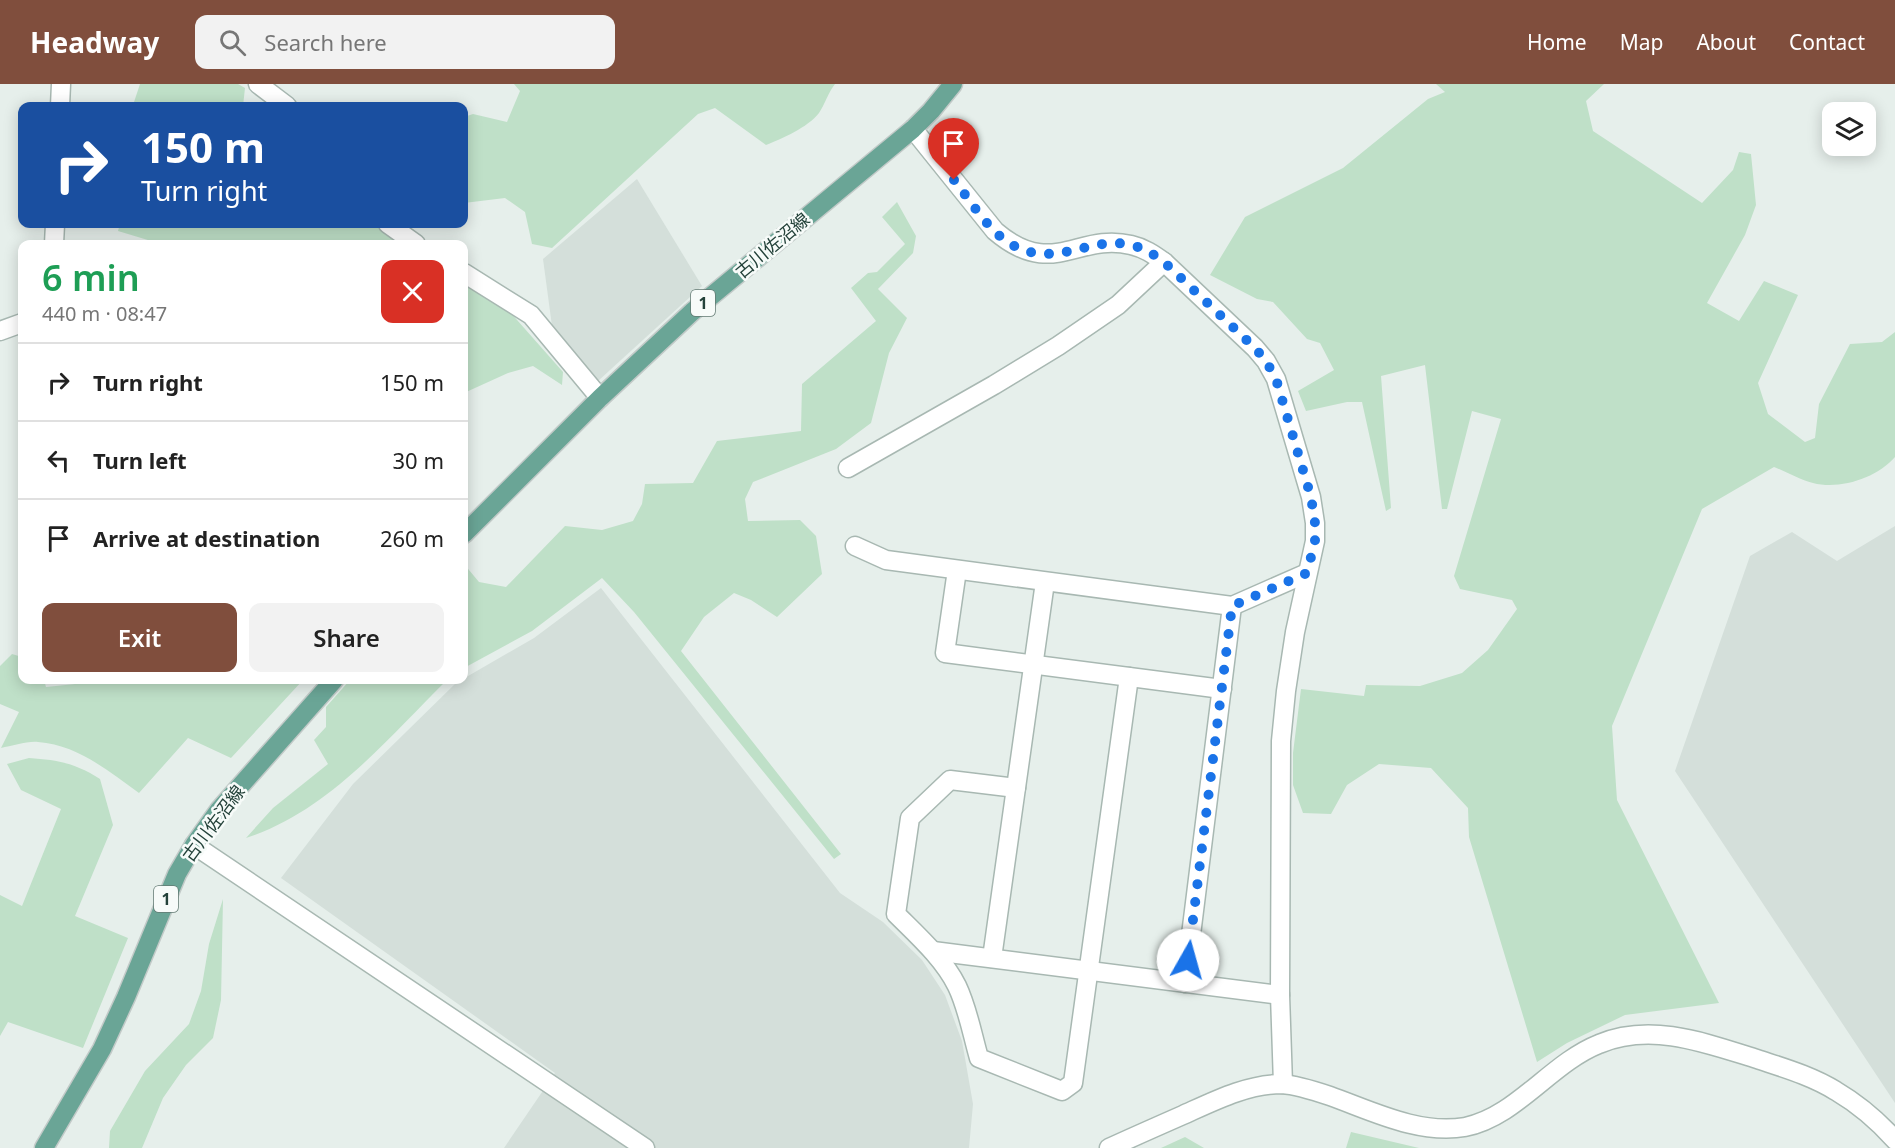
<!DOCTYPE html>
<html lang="en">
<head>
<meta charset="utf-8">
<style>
  :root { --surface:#fff; --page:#f2f2f2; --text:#222; --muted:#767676; --line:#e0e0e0; --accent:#804e3d }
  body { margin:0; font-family:"Noto Sans","Noto Sans JP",sans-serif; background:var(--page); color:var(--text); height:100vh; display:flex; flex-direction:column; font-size:22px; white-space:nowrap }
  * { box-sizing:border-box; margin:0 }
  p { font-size:20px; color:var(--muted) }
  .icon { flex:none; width:33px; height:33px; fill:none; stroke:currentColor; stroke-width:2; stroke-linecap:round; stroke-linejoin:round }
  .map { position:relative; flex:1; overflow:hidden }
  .details { position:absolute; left:18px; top:156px; width:450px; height:444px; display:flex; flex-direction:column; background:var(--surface); border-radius:12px; box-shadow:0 3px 15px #0003 }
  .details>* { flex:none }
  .banner { position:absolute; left:18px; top:18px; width:450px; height:126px; border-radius:12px; box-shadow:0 3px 15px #0003; background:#1a4fa0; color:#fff; overflow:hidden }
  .buttons { position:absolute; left:1822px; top:18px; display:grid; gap:12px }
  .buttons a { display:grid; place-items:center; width:54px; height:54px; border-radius:12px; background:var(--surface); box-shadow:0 3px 15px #0003; font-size:30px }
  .pin { position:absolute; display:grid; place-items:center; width:51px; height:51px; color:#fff; margin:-62px -26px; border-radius:50% 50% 50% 0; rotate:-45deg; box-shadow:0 0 6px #0007 }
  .pin .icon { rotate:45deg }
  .me { position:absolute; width:66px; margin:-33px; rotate:7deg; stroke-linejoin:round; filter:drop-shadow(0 0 4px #0008) }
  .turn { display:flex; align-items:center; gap:21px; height:126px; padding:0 24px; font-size:27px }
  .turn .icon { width:78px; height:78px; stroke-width:2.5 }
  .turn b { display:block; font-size:42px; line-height:51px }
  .round { display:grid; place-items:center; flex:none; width:63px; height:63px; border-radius:12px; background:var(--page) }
  .summary { display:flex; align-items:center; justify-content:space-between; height:102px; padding:0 24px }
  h1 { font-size:36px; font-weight:600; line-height:45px; color:#1e9e55 }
  .cta { display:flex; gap:12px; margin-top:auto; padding:12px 24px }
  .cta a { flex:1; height:69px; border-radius:12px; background:var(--accent); color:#fff; font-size:24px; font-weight:600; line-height:69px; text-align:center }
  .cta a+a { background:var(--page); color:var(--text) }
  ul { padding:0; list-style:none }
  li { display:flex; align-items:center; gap:18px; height:78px; padding:0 24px; border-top:2px solid var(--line) }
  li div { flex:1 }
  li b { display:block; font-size:22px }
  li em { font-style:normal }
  header { display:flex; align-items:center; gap:36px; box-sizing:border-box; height:84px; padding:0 30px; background:var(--accent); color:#fff }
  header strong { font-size:28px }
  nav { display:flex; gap:33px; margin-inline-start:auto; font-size:21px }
  .search { width:420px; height:54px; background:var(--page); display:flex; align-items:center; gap:15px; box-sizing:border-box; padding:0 21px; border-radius:12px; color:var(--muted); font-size:22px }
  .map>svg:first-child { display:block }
  .built { fill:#d4dfda }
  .green { fill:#bfe0c8 }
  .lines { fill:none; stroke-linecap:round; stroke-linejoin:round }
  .minor-casing { stroke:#a8b8b2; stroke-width:21 }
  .major-casing { stroke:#c2cac8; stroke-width:21 }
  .minor { stroke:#fff; stroke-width:18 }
  .major { stroke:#6aa596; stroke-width:18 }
  .route { stroke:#1a73e8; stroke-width:10; stroke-dasharray:0 18 }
  .labels { text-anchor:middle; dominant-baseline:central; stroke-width:5; stroke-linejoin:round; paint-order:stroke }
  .shield { fill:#f7fbf9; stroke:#637a73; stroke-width:1.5 }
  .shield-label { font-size:16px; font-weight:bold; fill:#24423a }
  .street-label { font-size:18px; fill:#24423a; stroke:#f7fbf9 }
</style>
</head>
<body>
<header>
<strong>Headway</strong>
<div class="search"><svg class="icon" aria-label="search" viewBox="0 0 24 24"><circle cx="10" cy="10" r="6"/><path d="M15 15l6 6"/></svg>Search here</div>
<nav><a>Home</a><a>Map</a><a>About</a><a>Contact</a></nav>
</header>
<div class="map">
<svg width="1895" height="1064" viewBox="0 0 1895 1064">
  <rect width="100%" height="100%" fill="#e6efeb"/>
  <g class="built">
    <path d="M637,95L702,202L598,297L552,242L543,175Z"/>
    <path d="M1895,442V1019L1675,687L1750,472L1792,448L1837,477Z"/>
    <path d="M601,504L840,809L883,838L922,876L945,911L962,957L973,1020L969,1064H504L555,989L281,794L353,700L456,599L534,554Z"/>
  </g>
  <g class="green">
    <path d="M140,0H238L245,4L243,22H126L133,21Z"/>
    <path d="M514,0H835C828,9 825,20 819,29C807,44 783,54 766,61L715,24L698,30L552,164L532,160L525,128L505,114L464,119V33L473,30L507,38L520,7Z"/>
    <path d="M1436,0H1604L1586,17L1593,47L1702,119L1733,86L1739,68L1751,70L1756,121L1745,151L1707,219L1739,237L1764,197L1798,211L1758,299L1768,330L1805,358L1815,354L1819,320L1850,260L1882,258L1895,248V373C1877,394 1840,406 1813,399C1800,396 1787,388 1774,383L1702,425L1612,642L1617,716L1719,919L1625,931L1567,959L1537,978L1469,753L1468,724L1431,684L1379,680L1347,701L1331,730L1303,729L1293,701V669L1301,605L1364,612L1366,601L1420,602L1462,589L1488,566L1517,525L1512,516L1460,505L1454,492L1501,335L1472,327L1447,425H1442L1425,281L1381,292L1391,424L1386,427L1362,318H1347L1306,327L1298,307L1334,286L1320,259L1307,255L1273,218L1257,215L1210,191L1245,133L1343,84L1428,15L1445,8Z"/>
    <path d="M897,118L916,152L913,169L878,205L907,234L889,269L871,339L836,365L753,398L745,415L748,437L800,436L816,452L822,490L777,533L751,516L734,509L704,533L681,567L841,770L834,775L634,528L602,494L532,547L464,584V480L479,498L506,503L565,442L602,446L633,437L642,420L645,400L693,399L717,357L801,347L802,300L876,237L851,204L868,189L877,188L905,160L882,133Z"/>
    <path d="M120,140H375L385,150L400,160H161L118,147Z"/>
    <path d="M464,198L510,228L563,288L562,301L533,282L508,289L464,309Z"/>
    <path d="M12,570L22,573V596H44L46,603L85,599L96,596H303L231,674L188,654L139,709C108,687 78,661 38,658C27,657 12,662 1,664L19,628L0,620V582Z"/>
    <path d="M350,596H447C387,655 329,727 246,754L273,724L328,680L314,656L326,643V623Z"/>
    <path d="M29,674C58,676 75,679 100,695L113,741L75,832L128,854L83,964L8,938L0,952V811L22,822L61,725L21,706L7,680Z"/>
    <path d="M223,815L221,916L213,954L186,981L163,1014L142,1064H109L110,1047L145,987L189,940L201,907L209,860Z"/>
    <path d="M1351,1048L1419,1064H1346Z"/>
    <path d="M1185,1053L1204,1064H1161Z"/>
  </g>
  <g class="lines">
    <defs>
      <g id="minor">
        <path d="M258,0L287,22"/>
        <path d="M60,22L61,0"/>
        <path d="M913,45L995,147C1052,196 1078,148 1131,161C1144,164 1153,170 1164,178L1255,264L1266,277L1276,295L1311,413L1315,439V457L1295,548L1286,607L1281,657L1280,911L1283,1000"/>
        <path d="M388,140L416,160"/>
        <path d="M54,160L55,140"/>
        <path d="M464,189L531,231L600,314"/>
        <path d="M0,247L22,239"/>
        <path d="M848,384L994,301L1058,262L1118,221L1164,178"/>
        <path d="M855,462L886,476L1232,522L1307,489"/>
        <path d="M957,486L945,569L1222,605"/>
        <path d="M1016,704L950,696L910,734L896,830C917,851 943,874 957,902C968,925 972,950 979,974L1062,1007L1073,999L1129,593"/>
        <path d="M194,761L645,1064"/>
        <path d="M933,867L1280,911"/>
        <path d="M992,874L1045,498"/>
        <path d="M1185,899L1232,522"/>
        <path d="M1109,1064C1133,1053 1158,1042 1183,1031C1214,1017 1247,1000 1282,1000C1297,1001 1315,1007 1330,1012C1372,1027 1419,1051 1465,1043C1516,1033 1551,979 1599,960C1651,938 1706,959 1757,975C1784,984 1812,992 1836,1007C1858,1020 1878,1037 1895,1056"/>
      </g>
      <g id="major">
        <path d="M464,450L600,314L692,228L913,45L931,27L953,0"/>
        <path d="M44,1064L102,965L126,913L177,790L194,761L219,726L334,596"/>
      </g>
    </defs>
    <use href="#minor" class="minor-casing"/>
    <use href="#major" class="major-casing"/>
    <use href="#minor" class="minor"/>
    <use href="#major" class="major"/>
  </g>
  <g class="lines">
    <path class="route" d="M954,96C969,115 988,146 1009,159C1055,187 1088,151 1131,161C1144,164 1153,170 1164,178L1255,264L1266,277L1276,295L1311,413L1315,439V457L1307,489L1232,522L1188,876"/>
  </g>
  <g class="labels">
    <g class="shield">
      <rect x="691" y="206" width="24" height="26" rx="4.5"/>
      <rect x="154" y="802" width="24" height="26" rx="4.5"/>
    </g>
    <g class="shield-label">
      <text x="703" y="219">1</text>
      <text x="166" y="815">1</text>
    </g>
    <g class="street-label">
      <text transform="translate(772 161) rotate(-40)">古川佐沼線</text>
      <text transform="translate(213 739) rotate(-53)">古川佐沼線</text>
    </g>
  </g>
</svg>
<div class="buttons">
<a><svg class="icon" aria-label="layers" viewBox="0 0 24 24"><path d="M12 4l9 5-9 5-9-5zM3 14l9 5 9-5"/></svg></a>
</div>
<div class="pin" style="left:954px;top:96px;background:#d93025"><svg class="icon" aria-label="arrive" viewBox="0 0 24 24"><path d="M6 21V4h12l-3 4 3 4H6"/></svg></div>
<svg class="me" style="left:1188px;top:876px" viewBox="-20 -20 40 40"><circle r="19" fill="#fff"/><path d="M0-13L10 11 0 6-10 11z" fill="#1a73e8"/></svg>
<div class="banner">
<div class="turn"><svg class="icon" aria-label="right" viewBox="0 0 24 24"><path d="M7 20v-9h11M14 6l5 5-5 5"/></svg><div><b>150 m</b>Turn right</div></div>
</div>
<section class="details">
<div class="summary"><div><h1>6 min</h1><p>440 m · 08:47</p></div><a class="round" style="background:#d93025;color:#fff"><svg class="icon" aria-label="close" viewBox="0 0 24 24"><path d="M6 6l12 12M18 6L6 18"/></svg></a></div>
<ul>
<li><svg class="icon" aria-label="right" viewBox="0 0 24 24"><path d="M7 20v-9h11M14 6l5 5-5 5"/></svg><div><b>Turn right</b></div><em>150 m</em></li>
<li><svg class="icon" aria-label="left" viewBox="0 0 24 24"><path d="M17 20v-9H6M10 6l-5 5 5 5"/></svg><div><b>Turn left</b></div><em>30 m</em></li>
<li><svg class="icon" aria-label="arrive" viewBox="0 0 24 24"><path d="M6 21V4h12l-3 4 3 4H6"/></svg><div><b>Arrive at destination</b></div><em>260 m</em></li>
</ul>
<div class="cta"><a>Exit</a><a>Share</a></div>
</section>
</div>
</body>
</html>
